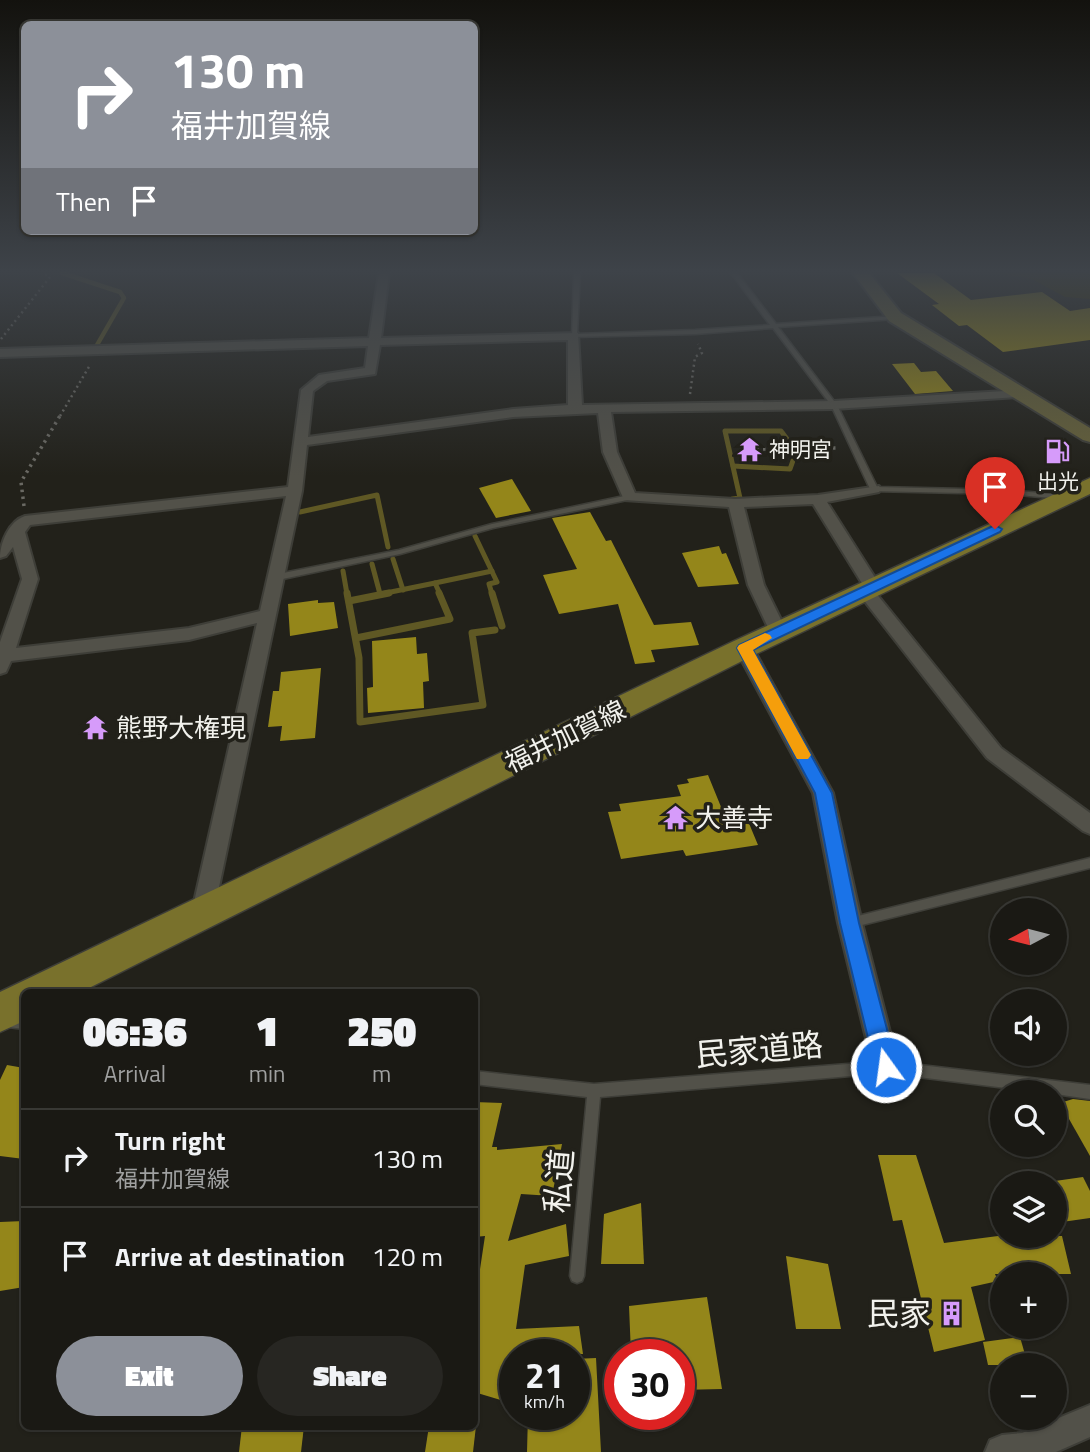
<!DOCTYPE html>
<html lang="en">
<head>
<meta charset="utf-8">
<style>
  :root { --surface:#1a1914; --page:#272622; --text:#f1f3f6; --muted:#9fa0a0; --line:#383834; --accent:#8c9099 }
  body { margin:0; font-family:"Titillium Web","Noto Sans JP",sans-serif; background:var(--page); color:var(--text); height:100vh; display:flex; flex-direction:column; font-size:26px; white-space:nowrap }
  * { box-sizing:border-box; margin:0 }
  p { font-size:23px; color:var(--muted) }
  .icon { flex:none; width:38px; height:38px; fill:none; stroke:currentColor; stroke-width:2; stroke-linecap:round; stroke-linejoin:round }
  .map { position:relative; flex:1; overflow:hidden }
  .panel { position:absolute; left:21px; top:989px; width:457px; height:441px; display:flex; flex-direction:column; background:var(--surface); border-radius:10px; box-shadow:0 2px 5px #0004,0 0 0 2px var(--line) }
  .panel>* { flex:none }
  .guide { position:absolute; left:21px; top:21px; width:457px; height:214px; border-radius:10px; box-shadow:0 2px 5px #0004,0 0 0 2px var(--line); background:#8c9099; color:#fff; overflow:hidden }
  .needle { width:46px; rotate:263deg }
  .tools { position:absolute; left:990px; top:898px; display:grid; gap:14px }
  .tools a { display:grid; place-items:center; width:77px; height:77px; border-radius:50%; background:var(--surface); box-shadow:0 2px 5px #0004,0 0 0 2px var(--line); font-size:35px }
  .speed { position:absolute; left:499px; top:1339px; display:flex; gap:14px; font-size:35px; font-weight:700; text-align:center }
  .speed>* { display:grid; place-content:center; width:91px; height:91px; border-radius:50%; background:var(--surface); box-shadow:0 2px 5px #0004,0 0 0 2px var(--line); line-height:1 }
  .speed small { font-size:18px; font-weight:400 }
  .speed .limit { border:10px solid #d22; background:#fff; color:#111 }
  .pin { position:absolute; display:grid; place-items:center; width:60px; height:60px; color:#fff; margin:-72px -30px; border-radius:50% 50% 50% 0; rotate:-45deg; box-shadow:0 0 7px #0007 }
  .pin .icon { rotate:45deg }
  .me { position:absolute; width:77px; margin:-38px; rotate:346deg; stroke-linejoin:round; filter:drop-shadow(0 0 5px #0008) }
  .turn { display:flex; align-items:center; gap:24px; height:147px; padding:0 35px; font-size:32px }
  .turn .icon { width:91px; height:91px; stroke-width:2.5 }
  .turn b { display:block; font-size:49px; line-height:60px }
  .then { display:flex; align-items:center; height:66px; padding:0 35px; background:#0003; gap:14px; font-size:26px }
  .eta { display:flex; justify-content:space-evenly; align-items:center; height:119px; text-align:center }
  .eta b { font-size:42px; font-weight:800; line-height:49px }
  .button { display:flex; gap:14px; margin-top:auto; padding:14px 35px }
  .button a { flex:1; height:80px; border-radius:42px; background:var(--accent); color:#fff; font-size:28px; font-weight:800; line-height:80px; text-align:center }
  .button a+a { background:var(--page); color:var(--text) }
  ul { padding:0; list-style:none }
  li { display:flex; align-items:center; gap:21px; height:98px; padding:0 35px; border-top:2px solid var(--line) }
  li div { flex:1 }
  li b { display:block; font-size:26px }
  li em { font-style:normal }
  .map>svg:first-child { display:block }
  .green { fill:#352f00 }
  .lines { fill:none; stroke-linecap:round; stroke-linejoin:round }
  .stream-far2 { stroke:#5f5824; stroke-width:4.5 }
  .stream-far1 { stroke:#5f5824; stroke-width:5 }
  .stream { stroke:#5f5824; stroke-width:7 }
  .building { fill:#94861a }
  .lane-casing { stroke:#3e3e38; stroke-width:3 }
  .street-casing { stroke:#3e3e38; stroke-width:4 }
  .secondary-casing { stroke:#3e3e38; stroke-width:4 }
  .primary-casing { stroke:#3e3e38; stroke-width:3 }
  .path-far2 { stroke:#6a6963; stroke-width:2.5; stroke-dasharray:2 3.5; stroke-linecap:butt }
  .path-far1 { stroke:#6a6963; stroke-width:3.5; stroke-dasharray:2.5 4.5; stroke-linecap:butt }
  .path { stroke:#6a6963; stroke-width:4.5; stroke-dasharray:3.5 5; stroke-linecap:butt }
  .lane { fill:#525149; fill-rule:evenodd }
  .street { fill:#525149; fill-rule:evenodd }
  .secondary { fill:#66613a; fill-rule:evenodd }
  .primary { fill:#79712c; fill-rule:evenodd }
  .route { fill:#1a73e8; stroke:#114b97; stroke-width:2 }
  .slow { fill:#f59e0b }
  .labels { text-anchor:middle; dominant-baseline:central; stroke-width:7; stroke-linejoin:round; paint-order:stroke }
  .far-poi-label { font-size:21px; fill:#f2f2ed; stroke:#22211a; text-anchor:start }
  .poi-label { font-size:26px; fill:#f2f2ed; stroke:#22211a; text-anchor:start }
  .street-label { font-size:26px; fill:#f2f2ed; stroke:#22211a }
  .near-street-label { font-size:32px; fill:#f2f2ed; stroke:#22211a }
  .near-poi-label { font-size:32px; fill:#f2f2ed; stroke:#22211a; text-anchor:end }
</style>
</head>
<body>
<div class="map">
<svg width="1090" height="1452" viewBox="0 0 1090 1452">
  <rect width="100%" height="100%" fill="#22211a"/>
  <path class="green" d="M995,273H1090V299L1065,297L1032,279Z"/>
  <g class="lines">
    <path class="stream-far2" d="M62,273L120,292L124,298L97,345"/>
    <g class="stream-far1">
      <path d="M733,466L790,469L795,455"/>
      <path d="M732,499L740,498L725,431H781L790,443"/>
      <path d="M300,512L377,495L388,547"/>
      <path d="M475,536L497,582L489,584L492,594"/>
      <path d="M393,559L403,590"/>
      <path d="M372,564L380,594"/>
      <path d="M343,571L347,594"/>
      <path d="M435,583L492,571"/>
      <path d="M381,594L435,583L440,594"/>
    </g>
    <g class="stream">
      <path d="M347,593L359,658L360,722L483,705L472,633L495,630"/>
      <path d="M492,593L502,626"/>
      <path d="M349,601L389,593"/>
      <path d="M356,638L450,619L439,593"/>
    </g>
  </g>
  <g class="building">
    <path d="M897,273H934L971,300L1042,292L1070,311L1090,308V340L1003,352L967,325L959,326L932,305L939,304Z"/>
    <path d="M914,363L921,372L936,371L953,391L915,394L892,364Z"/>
    <path d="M512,479L531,511L496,518L479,488Z"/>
    <path d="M590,512L606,541L611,540L654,625L691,622L699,645L651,650L655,662L635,664L618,604L559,614L543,575L577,569L552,518Z"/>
    <path d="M719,546L722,554L726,553L739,584L698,587L682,553Z"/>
    <path d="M318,600V603L334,602L338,628L290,636L288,604Z"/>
    <path d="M416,637L417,654L427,653L429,681L423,682L424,708L368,713L367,688L373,687L372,641Z"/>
    <path d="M321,668L315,738L280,741L282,726L268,727L273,691H279L281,672Z"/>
    <path d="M708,775L728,824L748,821L758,845L686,856L683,850L621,859L608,812L621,811L619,804L681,796L677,785L689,783L687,779Z"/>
    <path d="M7,1065L24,1068V1159L0,1156V1080Z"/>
    <path d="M1073,1099L1090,1101V1156L1060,1103Z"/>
    <path d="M474,1102L502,1103L492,1147H497V1150L562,1144L552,1196L521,1194L508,1241L566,1224L569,1256L525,1265L516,1329L579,1326L583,1354H508L504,1401L474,1392V1309L485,1236L474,1237Z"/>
    <path d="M878,1155H916L944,1243L998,1236H1062L1071,1274H995L998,1281L971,1287L985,1340L934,1352L902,1220L893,1221Z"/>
    <path d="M1083,1177L1090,1191V1218L1055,1223V1181Z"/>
    <path d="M641,1203L644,1264H601L604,1214Z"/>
    <path d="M24,1221V1287L0,1291V1222Z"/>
    <path d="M786,1256L828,1264L841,1329H796Z"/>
    <path d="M707,1297L722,1389L679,1390V1354H631L629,1306Z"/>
    <path d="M1020,1337L1028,1365H988L983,1342Z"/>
    <path d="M596,1358L601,1452H527L528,1414H574V1359Z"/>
    <path d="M242,1426H304L301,1452H239Z"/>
    <path d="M429,1426H476L473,1452H425Z"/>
  </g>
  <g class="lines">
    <defs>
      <g id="lane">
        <path d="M574,273H580L577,334L695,330L770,325L731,273H737L776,324L897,316V318L895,319L778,327L837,405L877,487L1008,490L1062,495L1066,497L1062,499L1008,494L871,491L831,405L773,328L695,334L572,337Z"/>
        <path d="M629,495L633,497L632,499L493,528L400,554L278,580L274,577L278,574L399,550L492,524Z"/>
        <path d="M1090,858V868L850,928L846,927L844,923L846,919Z"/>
        <path d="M0,1014L24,1017V1029L0,1026Z"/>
        <path d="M886,1061L1090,1085V1099L1055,1094V1092H1037L886,1073L600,1097L584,1276L582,1281L577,1283L572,1281L570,1276L587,1097L474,1084V1071L594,1084Z"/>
      </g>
      <g id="street">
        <path d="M379,273H389L381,338L578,333L582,405L834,401L1024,390L1025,393L1019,397L834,409L611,412L617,452L635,493L735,499L818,495L879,486L881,489L879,492L827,502L881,587L875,592L1001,748L1090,813V834L1083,831L987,758L859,594L857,590L863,585L813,504L744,507L764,585L787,632L778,638L772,636L748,585L729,507L624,500L603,452L598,413L513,417L307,445L302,491L214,911L211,918L203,921L195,918L192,911L257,623L189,640L11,661L6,672L0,674V642L22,579L13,547L6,556L0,558C0,543 9,521 25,516L288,487L301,390L319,375L365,368L368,346L0,357V349L369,338ZM568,340V405L513,409L308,437L313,391L327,381L375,374L380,345ZM286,496L260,611L189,628L16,648L38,579L25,532L30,525Z"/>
        <path d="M744,642L753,648L833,793L862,923L899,1067L895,1076L886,1080L877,1076L873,1067L838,923L813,793L735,648Z"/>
        <path d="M1090,1405V1437L1056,1452H985L990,1440L1002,1435L1022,1433Z"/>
      </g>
      <path id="secondary" d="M853,273H869L901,313L1090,428V442L1083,440L889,321Z"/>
      <path id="primary" d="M1090,478V494L754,655L81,992H24V1021L0,1032V992L734,641Z"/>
    </defs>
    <use href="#lane" class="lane-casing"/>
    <use href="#street" class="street-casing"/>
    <use href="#secondary" class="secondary-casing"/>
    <use href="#primary" class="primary-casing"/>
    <g class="path-far2">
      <path d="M1,339L50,277L43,273"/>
      <path d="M690,394L695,357L702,353L698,344"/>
      <path d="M60,416L90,365"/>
    </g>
    <g class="path-far1">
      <path d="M756,449L839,448"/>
      <path d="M24,506L21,482L61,414"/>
    </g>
    <path class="path" d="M117,727L223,725"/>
    <use href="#lane" class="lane"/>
    <use href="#street" class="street"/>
    <use href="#secondary" class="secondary"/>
    <use href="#primary" class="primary"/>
  </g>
  <linearGradient id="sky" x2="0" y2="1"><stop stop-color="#13120e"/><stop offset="0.57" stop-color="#3e4349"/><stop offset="1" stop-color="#3e4349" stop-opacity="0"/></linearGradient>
  <rect width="1090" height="476" fill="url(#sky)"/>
  <path class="route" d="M995,525L1002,529L1000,532L753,650L832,793L859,923L897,1067L894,1074L886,1077L878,1074L875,1067L840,923L815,793L737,648L739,645Z"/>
  <path class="slow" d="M765,633L770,635L772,638L753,650L811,755L808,759H797L737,648L739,645Z"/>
  <defs>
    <symbol id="temple-bare" viewBox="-9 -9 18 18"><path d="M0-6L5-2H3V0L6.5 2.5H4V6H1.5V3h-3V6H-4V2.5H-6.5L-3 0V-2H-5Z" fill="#d69bfa" stroke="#22211a" stroke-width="2.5" paint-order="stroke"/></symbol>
    <symbol id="fuel-bare" viewBox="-9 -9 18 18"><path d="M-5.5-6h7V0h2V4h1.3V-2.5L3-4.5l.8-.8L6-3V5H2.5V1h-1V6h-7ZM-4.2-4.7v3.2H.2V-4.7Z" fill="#d69bfa" stroke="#22211a" stroke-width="2.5" paint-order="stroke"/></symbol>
    <symbol id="building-bare" viewBox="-9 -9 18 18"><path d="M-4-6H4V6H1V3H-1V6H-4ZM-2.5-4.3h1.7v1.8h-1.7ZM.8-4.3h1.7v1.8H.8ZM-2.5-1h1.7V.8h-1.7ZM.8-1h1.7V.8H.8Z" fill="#d69bfa" stroke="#22211a" stroke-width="2.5" paint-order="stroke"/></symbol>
  </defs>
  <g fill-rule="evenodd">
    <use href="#temple-bare" x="732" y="432" width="35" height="35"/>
    <use href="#fuel-bare" x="1040" y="434" width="35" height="35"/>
    <use href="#temple-bare" x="78" y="710" width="35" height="35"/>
    <use href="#temple-bare" x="658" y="800" width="35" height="35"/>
    <use href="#building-bare" x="934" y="1296" width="35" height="35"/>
  </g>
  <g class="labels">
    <g class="far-poi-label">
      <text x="769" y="449">神明宮</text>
      <text x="1058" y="481" text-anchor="middle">出光</text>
    </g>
    <g class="poi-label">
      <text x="116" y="727">熊野大権現</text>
      <text x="695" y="817">大善寺</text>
    </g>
    <g class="street-label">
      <text transform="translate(565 736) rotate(-26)">福井加賀線</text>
    </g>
    <g class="near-street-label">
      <text transform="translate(759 1049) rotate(-5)">民家道路</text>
      <text transform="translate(558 1181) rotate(-85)">私道</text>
    </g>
    <g class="near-poi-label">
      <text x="931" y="1313">民家</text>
    </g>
  </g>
</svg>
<div class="tools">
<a><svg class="needle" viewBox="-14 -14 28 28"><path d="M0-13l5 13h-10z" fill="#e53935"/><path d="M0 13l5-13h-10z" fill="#9fa0a0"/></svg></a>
<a><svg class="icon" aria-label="sound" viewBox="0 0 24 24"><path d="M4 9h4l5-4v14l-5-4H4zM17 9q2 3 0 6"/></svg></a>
<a><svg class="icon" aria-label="search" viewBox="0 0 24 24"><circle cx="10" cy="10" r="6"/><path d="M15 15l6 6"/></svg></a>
<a><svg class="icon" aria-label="layers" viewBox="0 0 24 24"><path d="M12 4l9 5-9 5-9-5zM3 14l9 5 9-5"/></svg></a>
<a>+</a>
<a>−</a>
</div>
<div class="speed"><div>21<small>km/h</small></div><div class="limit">30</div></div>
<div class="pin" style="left:995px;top:529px;background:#d93025"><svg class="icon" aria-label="arrive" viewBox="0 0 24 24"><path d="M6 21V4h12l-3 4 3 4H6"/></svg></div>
<svg class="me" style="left:886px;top:1067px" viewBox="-20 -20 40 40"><circle r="17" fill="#1a73e8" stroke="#fff" stroke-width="3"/><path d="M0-11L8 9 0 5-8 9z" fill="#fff"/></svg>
<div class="guide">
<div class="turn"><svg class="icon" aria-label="right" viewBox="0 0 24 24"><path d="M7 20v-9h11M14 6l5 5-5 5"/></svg><div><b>130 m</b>福井加賀線</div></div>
<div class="then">Then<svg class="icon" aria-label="arrive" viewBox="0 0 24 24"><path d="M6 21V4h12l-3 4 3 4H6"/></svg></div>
</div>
<section class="panel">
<div class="eta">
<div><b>06:36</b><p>Arrival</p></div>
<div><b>1</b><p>min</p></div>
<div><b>250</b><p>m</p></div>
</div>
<ul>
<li><svg class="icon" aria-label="right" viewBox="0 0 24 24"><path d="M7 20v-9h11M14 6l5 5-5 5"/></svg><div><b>Turn right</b><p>福井加賀線</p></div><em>130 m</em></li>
<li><svg class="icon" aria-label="arrive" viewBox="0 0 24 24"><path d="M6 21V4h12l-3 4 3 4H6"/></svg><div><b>Arrive at destination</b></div><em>120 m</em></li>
</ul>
<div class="button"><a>Exit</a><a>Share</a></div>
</section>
</div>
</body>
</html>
